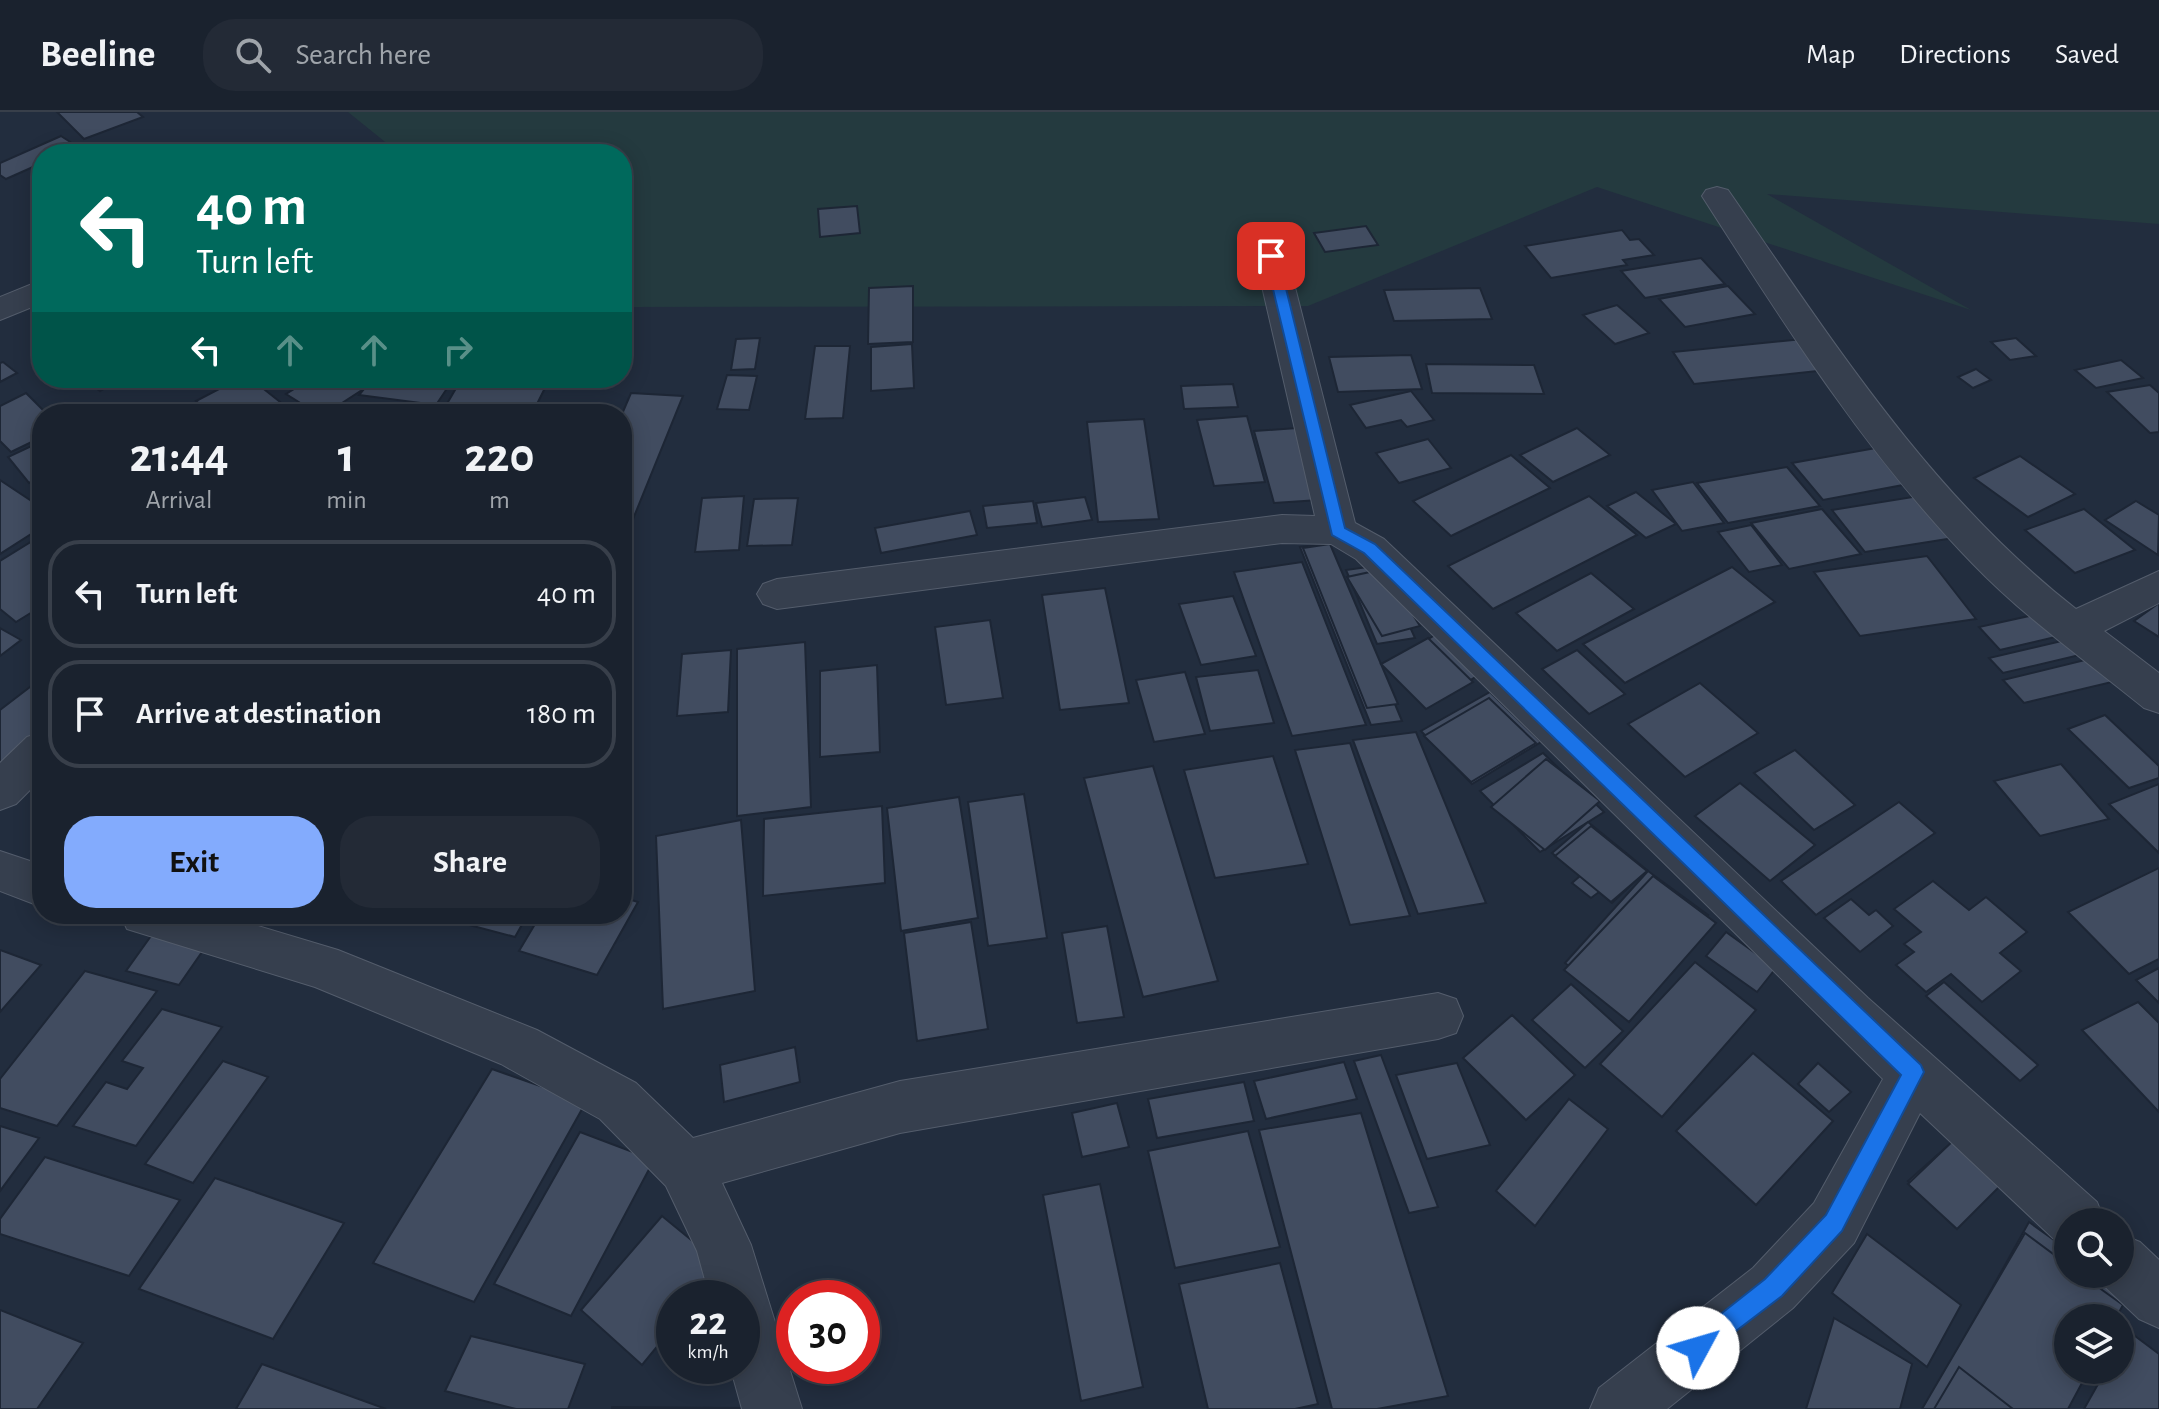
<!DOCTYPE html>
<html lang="en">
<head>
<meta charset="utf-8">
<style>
  :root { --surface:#1a222e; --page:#232a36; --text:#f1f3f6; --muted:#9fa4aa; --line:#383f4a; --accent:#83abfd }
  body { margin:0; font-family:"Alegreya Sans",sans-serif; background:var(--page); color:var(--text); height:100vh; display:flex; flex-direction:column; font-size:30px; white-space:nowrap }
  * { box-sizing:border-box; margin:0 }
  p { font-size:26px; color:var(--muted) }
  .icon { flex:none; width:44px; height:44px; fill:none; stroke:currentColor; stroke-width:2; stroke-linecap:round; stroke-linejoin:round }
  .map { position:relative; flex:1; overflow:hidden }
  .panel { position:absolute; left:32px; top:292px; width:600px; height:520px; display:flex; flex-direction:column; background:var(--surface); border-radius:32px; box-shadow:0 4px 20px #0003,0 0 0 2px var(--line) }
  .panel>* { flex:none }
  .hud { position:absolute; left:32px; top:32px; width:600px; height:244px; border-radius:32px; box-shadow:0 4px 20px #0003,0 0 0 2px var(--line); background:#00695c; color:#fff; overflow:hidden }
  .fabs { position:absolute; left:2054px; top:1096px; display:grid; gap:16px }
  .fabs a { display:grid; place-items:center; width:80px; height:80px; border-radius:50%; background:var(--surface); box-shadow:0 4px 20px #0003,0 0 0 2px var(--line); font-size:40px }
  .speed { position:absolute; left:656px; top:1168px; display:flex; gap:16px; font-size:40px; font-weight:700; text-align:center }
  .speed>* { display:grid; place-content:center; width:104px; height:104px; border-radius:50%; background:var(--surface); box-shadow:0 4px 20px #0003,0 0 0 2px var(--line); line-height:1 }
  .speed small { font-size:20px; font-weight:400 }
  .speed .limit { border:12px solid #d22; background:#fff; color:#111 }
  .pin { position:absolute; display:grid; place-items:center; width:68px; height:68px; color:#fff; margin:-34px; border-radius:16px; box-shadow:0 4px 12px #0006 }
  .me { position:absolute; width:88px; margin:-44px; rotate:51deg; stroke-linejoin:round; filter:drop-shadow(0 0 6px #0008) }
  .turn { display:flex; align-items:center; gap:28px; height:168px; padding:0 32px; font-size:36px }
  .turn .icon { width:104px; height:104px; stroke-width:2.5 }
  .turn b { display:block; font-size:56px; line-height:68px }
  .lanes { display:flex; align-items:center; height:76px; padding:0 32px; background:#0003; justify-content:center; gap:40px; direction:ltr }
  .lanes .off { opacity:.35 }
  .eta { display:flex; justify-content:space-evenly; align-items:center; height:136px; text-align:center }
  .eta b { font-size:48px; font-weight:600; line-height:56px }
  .cta { display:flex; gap:16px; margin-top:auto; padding:16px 32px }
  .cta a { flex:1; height:92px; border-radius:32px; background:var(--accent); color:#111; font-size:32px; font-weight:600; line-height:92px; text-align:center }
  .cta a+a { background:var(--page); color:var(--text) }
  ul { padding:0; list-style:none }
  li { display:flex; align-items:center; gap:24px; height:108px; margin:0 16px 12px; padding:0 16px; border:4px solid var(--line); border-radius:32px }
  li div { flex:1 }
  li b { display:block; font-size:30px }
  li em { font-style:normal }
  header { display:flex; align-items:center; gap:48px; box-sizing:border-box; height:112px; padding:0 40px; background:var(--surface); border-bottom:2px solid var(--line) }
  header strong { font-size:38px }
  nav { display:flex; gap:44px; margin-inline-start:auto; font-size:28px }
  .search { width:560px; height:72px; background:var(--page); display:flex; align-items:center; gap:20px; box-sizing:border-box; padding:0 28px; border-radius:32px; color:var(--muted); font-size:30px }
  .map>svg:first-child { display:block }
  .green { fill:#243a3f }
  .building { fill:#414c60; stroke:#1d2635; stroke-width:2 }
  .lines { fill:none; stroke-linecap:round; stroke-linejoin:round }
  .street-casing { stroke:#545d6c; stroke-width:2 }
  .street { fill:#363f4e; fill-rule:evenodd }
  .route { fill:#1a73e8; stroke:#114b97; stroke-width:2 }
</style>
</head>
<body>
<header>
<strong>Beeline</strong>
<div class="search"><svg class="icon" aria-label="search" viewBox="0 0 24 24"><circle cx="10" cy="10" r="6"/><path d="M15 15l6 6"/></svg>Search here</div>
<nav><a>Map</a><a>Directions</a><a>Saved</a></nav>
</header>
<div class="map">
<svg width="2159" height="1297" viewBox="0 0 2159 1297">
  <rect width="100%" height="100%" fill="#222d3e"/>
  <path class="green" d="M348,0H2159V112L1767,82L1971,198L1597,75L1308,194L622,195V42H400Z"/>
  <g class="building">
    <path d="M57,0H137L143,5L84,27Z"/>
    <path d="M61,24L78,35L63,42H42V51L6,67L0,63V51Z"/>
    <path d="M857,94L860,121L820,125L818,97Z"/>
    <path d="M1366,114L1378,133L1325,140L1314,121Z"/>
    <path d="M1622,118L1630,128L1639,127L1654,143L1623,148L1627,153L1551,166L1525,134Z"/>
    <path d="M1701,146L1725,172L1645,186L1621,159Z"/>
    <path d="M913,174V230L868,232L869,176Z"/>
    <path d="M1728,174L1755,202L1685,215L1659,187Z"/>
    <path d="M1480,176L1492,207L1394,209L1384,178Z"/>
    <path d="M1617,193L1649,221L1615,232L1583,203Z"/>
    <path d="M760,226L755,257L731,258L736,227Z"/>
    <path d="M2016,226L2036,244L2010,248L1991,230Z"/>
    <path d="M1803,227L1827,258L1694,272L1673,240Z"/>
    <path d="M912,232L914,276L871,279V235Z"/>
    <path d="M815,234H850L843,306L805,307Z"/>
    <path d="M1411,243L1422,277L1338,280L1329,245Z"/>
    <path d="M2121,248L2143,266L2096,276L2075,258Z"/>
    <path d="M3,250L17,261L0,270V251Z"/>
    <path d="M1426,252L1534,253L1544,282L1432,281Z"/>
    <path d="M1976,257L1991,268L1973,276L1958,265Z"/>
    <path d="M727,263L757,264L749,298L717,297Z"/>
    <path d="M83,266H123L100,279Z"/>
    <path d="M240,266H250L294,301L211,302L196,289Z"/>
    <path d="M312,266H343L362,278L325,302H318L286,282Z"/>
    <path d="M373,266H454L436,293L359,283Z"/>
    <path d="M462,266L547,272L532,302H441Z"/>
    <path d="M1233,272L1238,295L1184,297L1181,274Z"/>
    <path d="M2150,273L2159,281V320L2150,321L2107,280Z"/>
    <path d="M1411,279L1434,308L1407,315L1401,308L1366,316L1350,293Z"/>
    <path d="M26,281L47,302H42V325L11,340L0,329V294Z"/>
    <path d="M631,281L683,284L631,412H622V302Z"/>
    <path d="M1247,304L1265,370L1214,374L1197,308Z"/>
    <path d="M1144,307L1159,407L1098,410L1087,310Z"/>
    <path d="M1297,316L1319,388L1274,391L1254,319Z"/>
    <path d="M1577,316L1610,343L1553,370L1520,343Z"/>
    <path d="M1428,327L1451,356L1399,371L1376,341Z"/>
    <path d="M42,329V364L29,371L8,345Z"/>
    <path d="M1887,334L1919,370L1823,388L1792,351Z"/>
    <path d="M1511,343L1550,376L1451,424L1413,389Z"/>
    <path d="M2020,344L2075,382L2028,405L1974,366Z"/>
    <path d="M1787,355L1820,394L1728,411L1697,371Z"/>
    <path d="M0,368L42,396V415L0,442Z"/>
    <path d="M1693,370L1724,411L1682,419L1652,378Z"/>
    <path d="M1636,380L1676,412L1646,426L1607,394Z"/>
    <path d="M1925,383L1960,425L1865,440L1832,398Z"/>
    <path d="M744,384L739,438L695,440L702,386Z"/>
    <path d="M1589,384L1637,423L1493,497L1448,454Z"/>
    <path d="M1085,385L1092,408L1042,415L1036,391Z"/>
    <path d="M798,386L792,433L747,434L754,387Z"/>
    <path d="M1033,389L1037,411L987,416L983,394Z"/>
    <path d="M2136,389L2159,403L2158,443L2105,408Z"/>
    <path d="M1822,397L1861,442L1789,457L1751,411Z"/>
    <path d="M2084,397L2135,438L2075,461L2025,418Z"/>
    <path d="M970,399L977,423L881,441L875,416Z"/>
    <path d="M1751,413L1782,453L1749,460L1718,420Z"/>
    <path d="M42,423V494L16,510L0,497V449Z"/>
    <path d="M1328,431L1402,609L1371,613L1300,435Z"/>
    <path d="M1330,432L1398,592L1367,596L1303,436Z"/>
    <path d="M1927,444L1976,507L1860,524L1814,460Z"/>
    <path d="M1302,450L1366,613L1292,624L1234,460Z"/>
    <path d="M1382,453L1415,526L1377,532L1346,458Z"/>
    <path d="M1732,455L1775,490L1625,571L1583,532Z"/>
    <path d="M1384,457L1420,514L1382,524L1347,465Z"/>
    <path d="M1591,461L1634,497L1557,539L1516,501Z"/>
    <path d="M1105,476L1129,591L1060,598L1042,483Z"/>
    <path d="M1233,484L1256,544L1201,553L1179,492Z"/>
    <path d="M2159,491V525L2134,509Z"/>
    <path d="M2047,500L2068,522L2000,538L1979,515Z"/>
    <path d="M990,508L1003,586L946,593L935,515Z"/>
    <path d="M0,516L21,528L0,544Z"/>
    <path d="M1435,523L1480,562L1431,593L1386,553Z"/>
    <path d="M1428,526L1473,570L1426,597L1381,552Z"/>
    <path d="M2070,527L2084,542L2003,561L1989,546Z"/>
    <path d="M805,530L811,695L737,704V537Z"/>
    <path d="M731,538L728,600L677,604L682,542Z"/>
    <path d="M1577,538L1625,582L1589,602L1542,557Z"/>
    <path d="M2089,547L2112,570L2024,591L2003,568Z"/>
    <path d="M877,553L880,640L820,645V559Z"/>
    <path d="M1258,558L1274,611L1210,619L1196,565Z"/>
    <path d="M1185,560L1205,622L1154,630L1136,568Z"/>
    <path d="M1700,571L1758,621L1685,665L1628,612Z"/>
    <path d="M30,575L42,582V621L0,654V598Z"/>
    <path d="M1490,580L1541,630L1472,672L1421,619Z"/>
    <path d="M1489,586L1536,631L1471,670L1424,624Z"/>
    <path d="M2105,603L2159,654V666L2129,676L2068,617Z"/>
    <path d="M1416,620L1486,791L1418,802L1353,628Z"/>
    <path d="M1350,631L1410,804L1350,813L1295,638Z"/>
    <path d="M1795,638L1855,693L1814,718L1754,661Z"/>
    <path d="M1543,641L1604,700L1540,740L1480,679Z"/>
    <path d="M1273,644L1308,752L1215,766L1184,658Z"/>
    <path d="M1546,647L1600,689L1545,738L1491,695Z"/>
    <path d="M2061,652L2109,707L2040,724L1994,669Z"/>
    <path d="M1153,654L1218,869L1143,885L1084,666Z"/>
    <path d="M1740,671L1815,733L1770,769L1695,704Z"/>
    <path d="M2159,672V741L2109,692Z"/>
    <path d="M1024,682L1047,826L988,834L968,690Z"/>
    <path d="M959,685L978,806L901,819L887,696Z"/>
    <path d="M1899,690L1935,721L1816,803L1781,769Z"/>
    <path d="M882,694L885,771L763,784L764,707Z"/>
    <path d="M741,708L755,879L663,897L656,724Z"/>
    <path d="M1588,710L1647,758L1612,791L1599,780L1591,786L1572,771L1580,764L1552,741Z"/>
    <path d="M1591,714L1647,759L1611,790L1555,744Z"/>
    <path d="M2159,756V847L2129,862L2068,800Z"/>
    <path d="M1648,759L1708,803L1626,899L1565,851Z"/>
    <path d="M1653,764L1716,811L1629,910L1564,858Z"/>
    <path d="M1933,769L1969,798L1986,785L2027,820L2000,841L2021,859L1982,890L1951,862L1926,880L1896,853L1914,840L1904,832L1921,820L1894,797Z"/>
    <path d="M622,785L638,790L597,863L519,839L541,802H622Z"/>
    <path d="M1851,787L1869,803L1876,798L1893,814L1860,840L1824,806Z"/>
    <path d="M428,802H528L515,825Z"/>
    <path d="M971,810L988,917L917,929L904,821Z"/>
    <path d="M1107,814L1124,905L1077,911L1062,821Z"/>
    <path d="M1726,820L1776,856L1757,880L1706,844Z"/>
    <path d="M151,824L204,837L179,873L126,859Z"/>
    <path d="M0,838L41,853L0,900Z"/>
    <path d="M1695,850L1756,898L1662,1005L1600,952Z"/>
    <path d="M2159,856V891L2136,868Z"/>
    <path d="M85,859L157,879L57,1014L0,996V967Z"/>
    <path d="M1944,870L2038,953L2020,969L1926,884Z"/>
    <path d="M1571,872L1623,919L1585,956L1532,908Z"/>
    <path d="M2138,890L2159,911V1000L2082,918Z"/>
    <path d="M162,897L222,915L136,1034L73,1014L106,970L127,977L143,956L122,949Z"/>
    <path d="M1512,903L1575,963L1526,1008L1463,946Z"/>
    <path d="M795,935L800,970L724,990L720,953Z"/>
    <path d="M1753,941L1833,1009L1756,1093L1676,1019Z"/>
    <path d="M1381,943L1438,1095L1409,1101L1354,949Z"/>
    <path d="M223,949L268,965L193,1071L145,1052Z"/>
    <path d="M1344,950L1357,987L1266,1007L1254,969Z"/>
    <path d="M1457,951L1490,1033L1427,1047L1396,963Z"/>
    <path d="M1818,951L1851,980L1829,1000L1798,972Z"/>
    <path d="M492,957L586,990L474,1190L373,1151Z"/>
    <path d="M1244,970L1254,1009L1157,1026L1148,987Z"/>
    <path d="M1569,987L1608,1017L1535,1114L1496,1079Z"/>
    <path d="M1117,991L1129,1035L1082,1045L1072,1001Z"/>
    <path d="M1361,1001L1448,1284L1377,1297H1332L1259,1018Z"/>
    <path d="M0,1014L39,1026L0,1079Z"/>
    <path d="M1248,1019L1280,1135L1175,1156L1148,1039Z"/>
    <path d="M580,1020L654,1048L571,1204L494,1172Z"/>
    <path d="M1961,1022L2008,1066L1955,1115L1908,1069Z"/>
    <path d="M1958,1024L2007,1067L1957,1117L1908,1072Z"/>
    <path d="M45,1045L180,1088L129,1164L0,1122V1107Z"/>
    <path d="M215,1066L344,1111L273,1227L139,1177Z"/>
    <path d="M1100,1072L1143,1275L1081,1289L1043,1083Z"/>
    <path d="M662,1104L723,1154L697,1186H674V1214L642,1253L581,1198Z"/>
    <path d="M2029,1110L2068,1138V1162H2100L2126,1180L2113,1206H2068V1258H2086L2066,1297H2031L1957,1239Z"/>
    <path d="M2025,1121L2068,1153V1162H2080L2123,1193L2116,1206H2068V1258H2089L2068,1297H1922Z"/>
    <path d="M1867,1122L1961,1193L1927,1255L1832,1181Z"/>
    <path d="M1280,1151L1318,1292L1295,1297H1208L1179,1172Z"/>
    <path d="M0,1198L83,1231L37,1297H0Z"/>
    <path d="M1834,1206L1912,1252L1900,1297H1806Z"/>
    <path d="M2122,1217L2159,1243V1297H2088L2105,1258H2120Z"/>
    <path d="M2127,1218L2159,1242V1297H2084L2106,1258H2120V1231Z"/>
    <path d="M471,1224L585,1252L568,1297H516L445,1279Z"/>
    <path d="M262,1252L386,1297H236Z"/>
    <path d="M1959,1255L2013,1297H1934Z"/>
    <path d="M612,1295L744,1296L612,1297Z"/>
  </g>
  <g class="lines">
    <defs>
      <g id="street">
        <path d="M1717,75L1728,78C1832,228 1930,383 2076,497L2159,459V491L2104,519L2159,561V601L2144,596C2086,549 2024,505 1972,451C1866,342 1784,212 1702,84L1706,78Z"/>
        <path d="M1271,134L1282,137L1287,144L1355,411L1384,427L1868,886L2097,1090L2105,1110H2068V1134L2057,1130L1920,1001L1854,1131L1793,1196L1667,1297H1590L1599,1276L1753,1156L1814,1091L1883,967L1356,447L1331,432L1282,431L777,497L763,492L757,482L763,472L777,467L1282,403L1315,404L1255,144L1260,137Z"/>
        <path d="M42,168V191L0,208V185Z"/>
        <path d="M42,620V666L16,692L0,698V651L27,625Z"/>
        <path d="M0,739L42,753V795L0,779Z"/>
        <path d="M120,802H218L338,838L537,918L636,971L693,1026L900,969L1438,881L1456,887L1463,904L1456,921L1438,927L900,1021L722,1071L751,1133L802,1297H742L730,1254H742V1186H710L697,1139L666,1074L600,1007L501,952L315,875L127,817Z"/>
        <path d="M2120,1122L2140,1130L2159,1148V1216L2139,1207L2100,1170L2097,1162H2120Z"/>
      </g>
    </defs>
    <use href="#street" class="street-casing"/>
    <use href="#street" class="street"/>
  </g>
  <path class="route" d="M1271,140L1278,144L1345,416L1375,432L1921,953L1924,960L1842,1119L1782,1184L1698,1248L1689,1244L1686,1236L1689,1227L1765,1167L1826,1103L1901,963L1364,441L1332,423L1265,144Z"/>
</svg>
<div class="fabs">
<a><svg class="icon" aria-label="search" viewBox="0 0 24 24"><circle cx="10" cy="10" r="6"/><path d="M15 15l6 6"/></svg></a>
<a><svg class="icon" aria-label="layers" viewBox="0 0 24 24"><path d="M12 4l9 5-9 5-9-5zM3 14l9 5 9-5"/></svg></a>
</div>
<div class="speed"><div>22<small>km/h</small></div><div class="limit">30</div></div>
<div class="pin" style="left:1271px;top:144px;background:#d93025"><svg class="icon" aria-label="arrive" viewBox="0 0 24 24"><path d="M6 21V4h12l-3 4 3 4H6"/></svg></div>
<svg class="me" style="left:1698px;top:1236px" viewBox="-20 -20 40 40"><circle r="19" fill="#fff"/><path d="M0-13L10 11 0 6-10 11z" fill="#1a73e8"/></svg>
<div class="hud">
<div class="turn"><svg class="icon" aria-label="left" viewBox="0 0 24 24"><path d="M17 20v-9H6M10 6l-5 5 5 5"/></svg><div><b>40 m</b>Turn left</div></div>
<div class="lanes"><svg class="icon" aria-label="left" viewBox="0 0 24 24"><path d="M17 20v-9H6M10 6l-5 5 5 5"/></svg><svg class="icon off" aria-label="ahead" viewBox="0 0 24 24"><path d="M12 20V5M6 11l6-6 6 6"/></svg><svg class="icon off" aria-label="ahead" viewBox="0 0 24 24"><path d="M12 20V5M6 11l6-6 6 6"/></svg><svg class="icon off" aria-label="right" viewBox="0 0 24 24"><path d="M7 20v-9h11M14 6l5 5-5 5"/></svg></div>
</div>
<section class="panel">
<div class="eta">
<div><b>21:44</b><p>Arrival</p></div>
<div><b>1</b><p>min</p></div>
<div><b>220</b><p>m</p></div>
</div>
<ul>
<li><svg class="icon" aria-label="left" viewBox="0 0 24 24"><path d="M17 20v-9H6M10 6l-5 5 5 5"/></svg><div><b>Turn left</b></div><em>40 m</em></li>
<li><svg class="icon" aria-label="arrive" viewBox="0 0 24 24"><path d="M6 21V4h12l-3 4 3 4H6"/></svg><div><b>Arrive at destination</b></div><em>180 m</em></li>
</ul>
<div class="cta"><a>Exit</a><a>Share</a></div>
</section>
</div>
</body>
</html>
